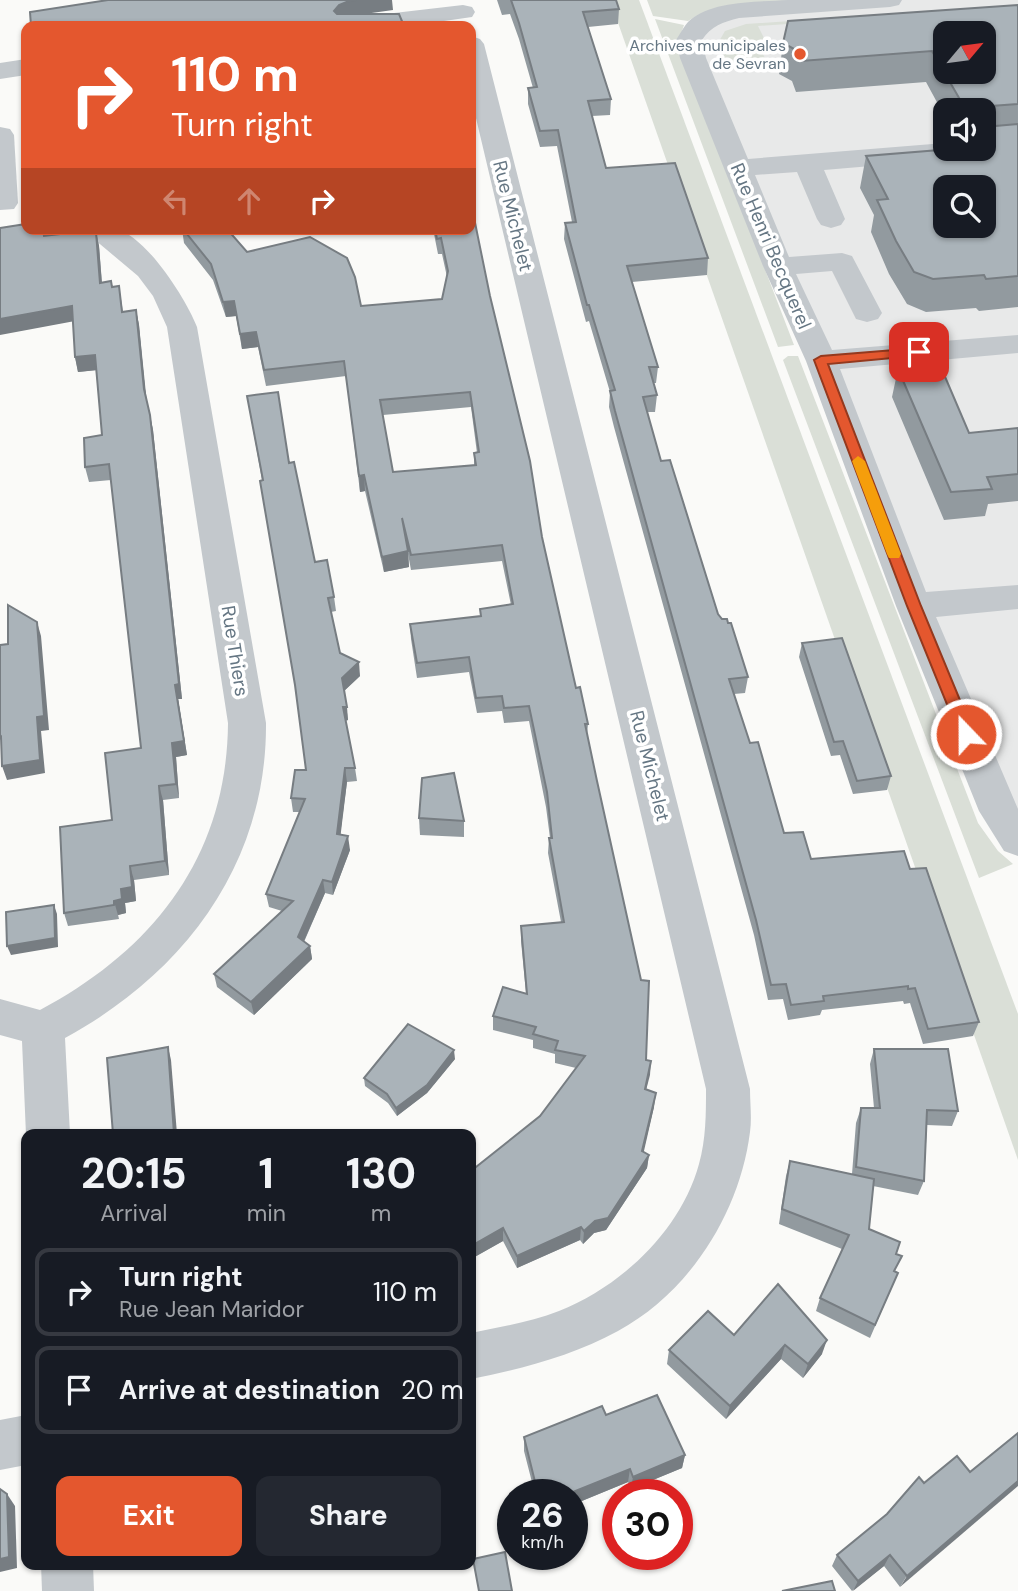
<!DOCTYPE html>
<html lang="en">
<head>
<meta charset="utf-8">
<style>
  :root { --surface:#171b24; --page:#242831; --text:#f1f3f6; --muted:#9ea1a6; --line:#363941; --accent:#e4572e }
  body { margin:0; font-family:"DM Sans",sans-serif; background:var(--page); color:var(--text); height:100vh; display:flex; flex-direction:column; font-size:26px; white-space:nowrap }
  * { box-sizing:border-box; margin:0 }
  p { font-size:23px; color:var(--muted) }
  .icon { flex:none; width:38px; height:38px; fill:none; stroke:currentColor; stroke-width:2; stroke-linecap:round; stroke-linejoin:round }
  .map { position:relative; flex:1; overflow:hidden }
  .sheet { position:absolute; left:21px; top:1129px; width:455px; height:441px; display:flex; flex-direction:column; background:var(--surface); border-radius:14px; box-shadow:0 2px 5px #0004 }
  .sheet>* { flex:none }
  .banner { position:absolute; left:21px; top:21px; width:455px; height:214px; border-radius:14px; box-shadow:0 2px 5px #0004; background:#e4572e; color:#fff; overflow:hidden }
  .needle { width:46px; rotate:61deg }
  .buttons { position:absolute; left:933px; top:21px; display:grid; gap:14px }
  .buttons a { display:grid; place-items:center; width:63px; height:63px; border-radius:14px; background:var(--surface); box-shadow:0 2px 5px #0004; font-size:35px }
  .speed { position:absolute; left:497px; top:1479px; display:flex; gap:14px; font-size:35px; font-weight:700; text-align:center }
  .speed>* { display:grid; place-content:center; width:91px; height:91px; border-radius:50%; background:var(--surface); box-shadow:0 2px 5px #0004; line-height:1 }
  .speed small { font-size:18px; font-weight:400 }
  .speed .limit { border:10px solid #d22; background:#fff; color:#111 }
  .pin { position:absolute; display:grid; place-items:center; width:60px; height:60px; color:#fff; margin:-30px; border-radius:14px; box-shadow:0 4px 10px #0006 }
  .me { position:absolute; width:77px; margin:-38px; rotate:338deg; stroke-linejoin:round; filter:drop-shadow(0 0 5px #0008) }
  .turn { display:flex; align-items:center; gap:24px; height:147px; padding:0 35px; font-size:32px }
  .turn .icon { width:91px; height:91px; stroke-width:2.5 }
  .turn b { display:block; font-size:49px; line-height:60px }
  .lanes { display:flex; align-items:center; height:66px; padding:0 35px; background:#0003; justify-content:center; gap:35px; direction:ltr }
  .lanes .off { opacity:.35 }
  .eta { display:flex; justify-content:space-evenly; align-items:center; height:119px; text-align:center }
  .eta b { font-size:42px; font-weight:700; line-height:49px }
  .primary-button { display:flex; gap:14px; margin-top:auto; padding:14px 35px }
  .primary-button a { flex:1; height:80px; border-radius:14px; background:var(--accent); color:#fff; font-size:28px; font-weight:700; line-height:80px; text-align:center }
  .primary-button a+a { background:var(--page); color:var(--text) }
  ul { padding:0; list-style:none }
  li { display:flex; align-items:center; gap:21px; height:88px; margin:0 14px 10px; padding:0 21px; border:4px solid var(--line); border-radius:14px }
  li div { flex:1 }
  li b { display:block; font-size:26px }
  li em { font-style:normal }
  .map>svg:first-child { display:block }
  .built { fill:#e8e9e9; fill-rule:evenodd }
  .green { fill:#dadfd7 }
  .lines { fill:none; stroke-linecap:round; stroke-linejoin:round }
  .minor { fill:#c3c8cc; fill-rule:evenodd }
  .wall { fill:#929a9f; fill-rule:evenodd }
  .shaded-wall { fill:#777d82 }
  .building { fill:#aab3b9; stroke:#777d82; stroke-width:2; fill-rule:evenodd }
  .route { fill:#e4572e; stroke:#94391e; stroke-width:2 }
  .slow { fill:#f59e0b }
  .poi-dot { fill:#e4572e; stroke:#fff; stroke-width:2.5 }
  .labels { text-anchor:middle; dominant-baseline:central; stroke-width:7; stroke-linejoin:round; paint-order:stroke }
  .far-poi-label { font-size:16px; fill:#657683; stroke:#fff; text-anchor:end }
  .street-label { font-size:19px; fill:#657683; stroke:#fff }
</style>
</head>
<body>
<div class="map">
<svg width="1018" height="1591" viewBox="0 0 1018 1591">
  <rect width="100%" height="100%" fill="#fafaf8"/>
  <path class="built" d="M890,0H1018V840L689,40L714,16ZM945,33H984V72H945ZM945,110H984V149H945ZM945,187H984V226H945Z"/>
  <g class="green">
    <path d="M610,0H639L1018,1014V1160Z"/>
    <path d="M647,0H802L698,15L688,21L653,16Z"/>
    <path d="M877,15L875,18L758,26L764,38L758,44L769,66L742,68L740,64H727L718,43L725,31L746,24Z"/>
    <path d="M655,19L684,25L678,43L794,345L778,347Z"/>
    <path d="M788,356H798L978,823L998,851L1013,864L979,878L783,360Z"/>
  </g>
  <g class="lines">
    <g class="minor">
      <path d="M788,0H902L899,5L890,7L739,18C723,22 711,26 702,40L706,58L748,159L945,143V149H984V142L992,149L988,155L978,157L824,170L845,219L841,225L831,228L821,225L817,219L797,172L755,175L789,257L842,253L852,256L882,313L878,319L867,322L856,319L832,271L796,274L832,350L1018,335V353L840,369L926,592L1018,585V609L936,617L1018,809V856L1004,851L979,811L896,606L806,361L763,266L680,58L676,40C680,34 684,26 689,21C712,0 758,2 788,0Z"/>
      <path d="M463,5L472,7L475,12L472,17L409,26H338L342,21L351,18Z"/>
      <path d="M471,36L480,39L484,44L750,1089C750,1103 752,1118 750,1132C740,1212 690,1292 618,1331C572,1356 522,1369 471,1379V1333C500,1327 531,1322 559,1311C622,1286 681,1230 699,1164C706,1139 706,1114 706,1089L471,97Z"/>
      <path d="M26,59V75L0,79V63Z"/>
      <path d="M0,127L10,129L14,135L18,203L14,209L0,210Z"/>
      <path d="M82,229C92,229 104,227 115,229C146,235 186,299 197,327L266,723C267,863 185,973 65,1038L70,1134L26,1135L22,1041L0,1035V999L40,1010C155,949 227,855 228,723L167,327L153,296L138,276Z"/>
      <path d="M26,1415V1465L0,1470V1420Z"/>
      <path d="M41,1564H93L94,1591H42Z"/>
    </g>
  </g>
  <g class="wall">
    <path d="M497,0H616L619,9L618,24L588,27L611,99L610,115L592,116L606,168L708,258L707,275L632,282L658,367L656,383H653L657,395L655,412H647L661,461L718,614L748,677L745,693L734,694L750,743L784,833L811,859L910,869L979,1022L973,1036L923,1044L910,1003L904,1004L903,1001L822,1010L820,1015L788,1020L783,999L768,1000L754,935L614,427L609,407L610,392L589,321L586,322L564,239L565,223L572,222L557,146L540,147L528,104V88H533L519,39L510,14L502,15Z"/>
    <path d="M1018,5V307L979,311L976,308L926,312L907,304L889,274L871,232L874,215L860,188L866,156L984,149V110H945V117L926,82L796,92L792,81L779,74L783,43Z"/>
    <path d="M182,229L247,252L361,306L442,299L447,277L442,254H438L433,229H471L490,296L542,537L576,688L588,724L587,735L646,1060L651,1061L646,1089L654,1107L643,1152L649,1155L647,1168L606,1230L594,1233L583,1244L580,1240L517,1268L503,1241L471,1259L540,1116L576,1068L555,1063V1054L533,1048V1040L493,1030V1016L526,993L521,941V926L561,922L548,853L549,838H550L546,807L529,721L504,723L502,711L477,713L469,672L417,678L411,639L410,624L480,616V609L511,605L502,561L411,570L408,554L409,567L384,572L365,491L360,492L346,376L266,386L258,347L242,349L236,316L226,317L213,280L184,243ZM471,407L477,453H474V465L393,472L383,415Z"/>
    <path d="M96,232L99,246L102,283L112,287L119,286L123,312L136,310L139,325L146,400L153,430L182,699H178L187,755L176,757L179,798L163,800L169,875L134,880L136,901L125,903L126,913L118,915L119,919L68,926L64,913L112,820L141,748L111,480L89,482L85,467L102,435L96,370L78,372L75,357L73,322L46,236Z"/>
    <path d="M898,369L969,433L1018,428V501L988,504L985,516L944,520L892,397Z"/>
    <path d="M247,396L289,463L315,562L334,597L336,611L331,612L340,653L360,676L344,691L348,720L345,721L355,768L357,781L347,782L340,835L350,850L333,895L325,893L304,942L310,946L312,959L254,1015L217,987L214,974L282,911L269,907L266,894L300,812H293L291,798L306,770L297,698L262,480Z"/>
    <path d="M802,643L891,776L887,790L853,794L840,755L831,756L799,657Z"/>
    <path d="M419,818L464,821V837L420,835Z"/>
    <path d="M874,1049L958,1111L952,1126L927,1125L924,1181L918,1195L873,1186L869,1229L896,1254L895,1272L898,1273L870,1338L816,1311L820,1298L842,1249L779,1224L786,1176L790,1161L852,1174L856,1123L861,1108H874L870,1064Z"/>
    <path d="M455,1059L427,1093L397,1116L388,1103L365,1086L364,1078Z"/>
    <path d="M778,1284L822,1354L803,1378L781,1359L726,1419L667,1364L669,1350L734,1335Z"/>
    <path d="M606,1415L685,1455L682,1468L631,1489L628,1482L572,1505V1494H535L524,1451V1437Z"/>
    <path d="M970,1472L900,1587L884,1566L852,1591L832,1566L837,1555L924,1483Z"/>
  </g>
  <g class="shaded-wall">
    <path d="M356,0H392L393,10L350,16L340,19L334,11L339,5L349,1Z"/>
    <path d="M96,232L99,246L103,298L100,283Z"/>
    <path d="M234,301L236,316L226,317L223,302Z"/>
    <path d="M72,306L75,321L0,335V319Z"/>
    <path d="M136,310L139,325L147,404L144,389Z"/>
    <path d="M256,332L258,347L242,349L240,334Z"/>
    <path d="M95,355L98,370L78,372L75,357Z"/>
    <path d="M150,415L153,430L182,699H178L187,755L176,757L179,798L176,784L172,743L175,685Z"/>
    <path d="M364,475L365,491L360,492L359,476Z"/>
    <path d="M408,551L409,567L384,572L382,557Z"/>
    <path d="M37,622L41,636L49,730L41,731L45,773L7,780L2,766L37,717Z"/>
    <path d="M359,662L360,676L343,692L342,678Z"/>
    <path d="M343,707H347L348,720L344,721Z"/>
    <path d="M345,768L347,782L339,848L337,834Z"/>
    <path d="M159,786L163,800L169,875L165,861Z"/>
    <path d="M348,836L350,850L333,895L332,882Z"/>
    <path d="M130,866L134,880L136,901L125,903L126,913L118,915L119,919L114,901L121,889Z"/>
    <path d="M323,880L325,893L300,950L298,937Z"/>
    <path d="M54,905L57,914L58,947L11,955L7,946Z"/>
    <path d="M310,946L312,959L254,1015L251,1002Z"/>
    <path d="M168,1047L171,1060L177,1134H174Z"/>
    <path d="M454,1050L455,1059L427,1093L397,1116L396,1108Z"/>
    <path d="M651,1061L650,1075L643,1102L645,1089Z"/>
    <path d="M656,1093L654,1107L641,1164L642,1151Z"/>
    <path d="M649,1155L647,1168L606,1230L594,1233L583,1244L584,1231Z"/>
    <path d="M581,1227L580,1240L517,1268V1256Z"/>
    <path d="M503,1228V1241L471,1259V1246Z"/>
    <path d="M827,1340L822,1354L803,1378L808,1364Z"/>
    <path d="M785,1345L781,1359L726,1419L730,1406Z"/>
    <path d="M685,1455L682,1468L631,1489L633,1477Z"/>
    <path d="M630,1469L628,1482L572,1505V1494H568Z"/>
    <path d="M1018,1481V1486L900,1587L907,1576Z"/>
    <path d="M7,1494L15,1506L17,1568L0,1572V1559Z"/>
    <path d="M890,1555L884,1566L853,1591L858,1581Z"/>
  </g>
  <g class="building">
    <path d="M108,0H356L349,1L339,5L334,11L337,14H399L404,26H31L30,12Z"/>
    <path d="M511,0H616L619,9L583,12L611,99L588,101L606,168L675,163L708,258L627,266L658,367H649L657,395L643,397L661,461L670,460L718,614L722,619H727L728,623H731L748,677L729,679L750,743L758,742L784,833L803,832L811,859L904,851L910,869L926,868L979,1022L928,1029L915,988L908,989V986L823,996L824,1001L791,1005L786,984L771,985L756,920L615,411L610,391L615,390L589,305H587L565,223L576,222L558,130L540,131L528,88L537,87L519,23Z"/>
    <path d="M1018,5V104L991,106L989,114H984V110H966L932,51L801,61L796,50L783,43L788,21ZM945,33H984V72H945Z"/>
    <path d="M1018,124V276L986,279L984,275L933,279L914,272L896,241L877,200L888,199L866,156L952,149H984V146H986L984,142V127ZM945,187H984V226H945Z"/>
    <path d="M471,203L490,296L530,461L542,537L576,688L580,687L588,724H585L597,781L641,980L649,981L646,1060L651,1061L645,1089L656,1093L642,1151L649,1155L608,1218L595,1221L584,1231L581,1227L517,1256L503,1228L471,1246V1171L540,1116L585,1056L555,1050L558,1041L533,1034L536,1027L493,1016L503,987L527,994L521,926L564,922L549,838H552L547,792L529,706L504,708L502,696L476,698L469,657L417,663L410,624L481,616L480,609L513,604L502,545L411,555L402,518L408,551L382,557L364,475L359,476L344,361L264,370L256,332L240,334L234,301L223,302L211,264L183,229H227L247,252L310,237L347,258L355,277L361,306L442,299L448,271L441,238L437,239L435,229H471ZM470,392L479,452L474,453L476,465L393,472L380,400Z"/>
    <path d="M26,224V229H43L44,236L68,233V229H93L96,232L100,283L111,281L112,287L119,286L122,312L136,310L144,389L150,415L179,684L175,685L184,741L172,743L176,784L159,786L165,861L130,866L132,887L121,889L122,899L114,901V905L64,913L60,827L112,820L105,753L141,748L109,464L85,467L84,438L102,435L95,355L75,357L72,306L0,319V228Z"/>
    <path d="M940,365L969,433L1018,428V474L987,477L992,489L951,492L898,369Z"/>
    <path d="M278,392L289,463L294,462L315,562L327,560L334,597L328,598L340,653L359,662L342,678L347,707H343L355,768H345L337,834L348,836L332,882L323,880L298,937L310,946L251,1002L214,974L293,901L266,894L305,799L291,798L295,770H306L295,685L260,481L263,480L247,396Z"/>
    <path d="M8,605L37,622L44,716L37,717L40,760L2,766L1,737L0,738V645L8,644Z"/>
    <path d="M842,638L891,776L857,781L843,741L834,742L802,643Z"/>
    <path d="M454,773L464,821L419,818L422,778Z"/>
    <path d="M54,905L55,938L7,946L6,912Z"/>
    <path d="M408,1024L454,1050L427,1085L396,1108L387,1094L364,1078Z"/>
    <path d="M168,1047L174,1134H113L107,1058Z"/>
    <path d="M874,1049H948L958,1111L927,1110L924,1181L856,1167L861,1108H880Z"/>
    <path d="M790,1161L874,1179L869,1229L900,1242L896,1254L902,1256L894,1271L898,1273L875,1325L820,1298L849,1235L782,1209Z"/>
    <path d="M778,1284L827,1340L808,1364L785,1345L730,1406L669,1350L708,1311L734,1335Z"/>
    <path d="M657,1395L685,1455L633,1477L630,1469L568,1494H538L524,1437L602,1406L606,1415Z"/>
    <path d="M1018,1433V1481L907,1576L890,1555L858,1581L837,1555L887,1514L919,1477L924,1483L957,1456L970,1472Z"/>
    <path d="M0,1489L7,1494L9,1557L0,1559Z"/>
    <path d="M505,1552L512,1591H479L473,1559Z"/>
    <path d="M832,1581L835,1591H782Z"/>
  </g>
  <path class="route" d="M919,348L926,352L924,355L828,364L921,606L974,734L966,740L959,734L907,606L814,360L821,356Z"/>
  <path class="slow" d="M858,456L865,461L901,554L899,558H889L887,554L852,461Z"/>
  <circle class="poi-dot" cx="800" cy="54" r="7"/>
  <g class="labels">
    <g class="far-poi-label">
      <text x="786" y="45">Archives municipales<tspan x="786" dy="18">de Sevran</tspan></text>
    </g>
    <g class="street-label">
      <text transform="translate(513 216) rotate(76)">Rue Michelet</text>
      <text transform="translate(771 246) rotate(67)">Rue Henri Becquerel</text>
      <text transform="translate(235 651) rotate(81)">Rue Thiers</text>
      <text transform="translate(650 766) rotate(76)">Rue Michelet</text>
    </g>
  </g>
</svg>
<div class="buttons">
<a><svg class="needle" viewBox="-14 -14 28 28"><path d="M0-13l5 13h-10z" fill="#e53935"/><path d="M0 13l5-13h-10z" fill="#9ea1a6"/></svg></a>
<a><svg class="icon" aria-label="sound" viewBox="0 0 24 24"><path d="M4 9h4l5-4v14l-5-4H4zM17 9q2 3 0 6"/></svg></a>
<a><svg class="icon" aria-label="search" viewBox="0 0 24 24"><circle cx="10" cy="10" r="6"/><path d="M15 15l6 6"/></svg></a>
</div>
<div class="speed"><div>26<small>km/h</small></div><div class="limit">30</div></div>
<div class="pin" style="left:919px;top:352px;background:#d93025"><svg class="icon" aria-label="arrive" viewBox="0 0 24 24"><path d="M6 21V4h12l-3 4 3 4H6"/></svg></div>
<svg class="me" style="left:966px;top:734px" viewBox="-20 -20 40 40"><circle r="17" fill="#e4572e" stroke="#fff" stroke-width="3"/><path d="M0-11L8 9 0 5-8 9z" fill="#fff"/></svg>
<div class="banner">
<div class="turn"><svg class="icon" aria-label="right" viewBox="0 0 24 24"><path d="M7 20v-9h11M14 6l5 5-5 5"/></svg><div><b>110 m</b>Turn right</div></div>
<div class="lanes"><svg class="icon off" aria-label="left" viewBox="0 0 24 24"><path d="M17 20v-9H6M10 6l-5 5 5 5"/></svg><svg class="icon off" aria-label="ahead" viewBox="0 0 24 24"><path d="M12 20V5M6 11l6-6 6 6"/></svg><svg class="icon" aria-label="right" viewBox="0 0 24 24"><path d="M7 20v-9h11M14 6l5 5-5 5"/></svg></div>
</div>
<section class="sheet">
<div class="eta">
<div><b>20:15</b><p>Arrival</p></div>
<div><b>1</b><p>min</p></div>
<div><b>130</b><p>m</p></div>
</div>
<ul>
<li><svg class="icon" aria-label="right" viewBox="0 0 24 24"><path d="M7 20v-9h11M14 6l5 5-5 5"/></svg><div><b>Turn right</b><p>Rue Jean Maridor</p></div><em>110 m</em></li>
<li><svg class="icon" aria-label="arrive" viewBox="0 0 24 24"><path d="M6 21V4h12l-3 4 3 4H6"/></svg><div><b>Arrive at destination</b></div><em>20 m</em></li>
</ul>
<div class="primary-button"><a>Exit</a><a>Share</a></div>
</section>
</div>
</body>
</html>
